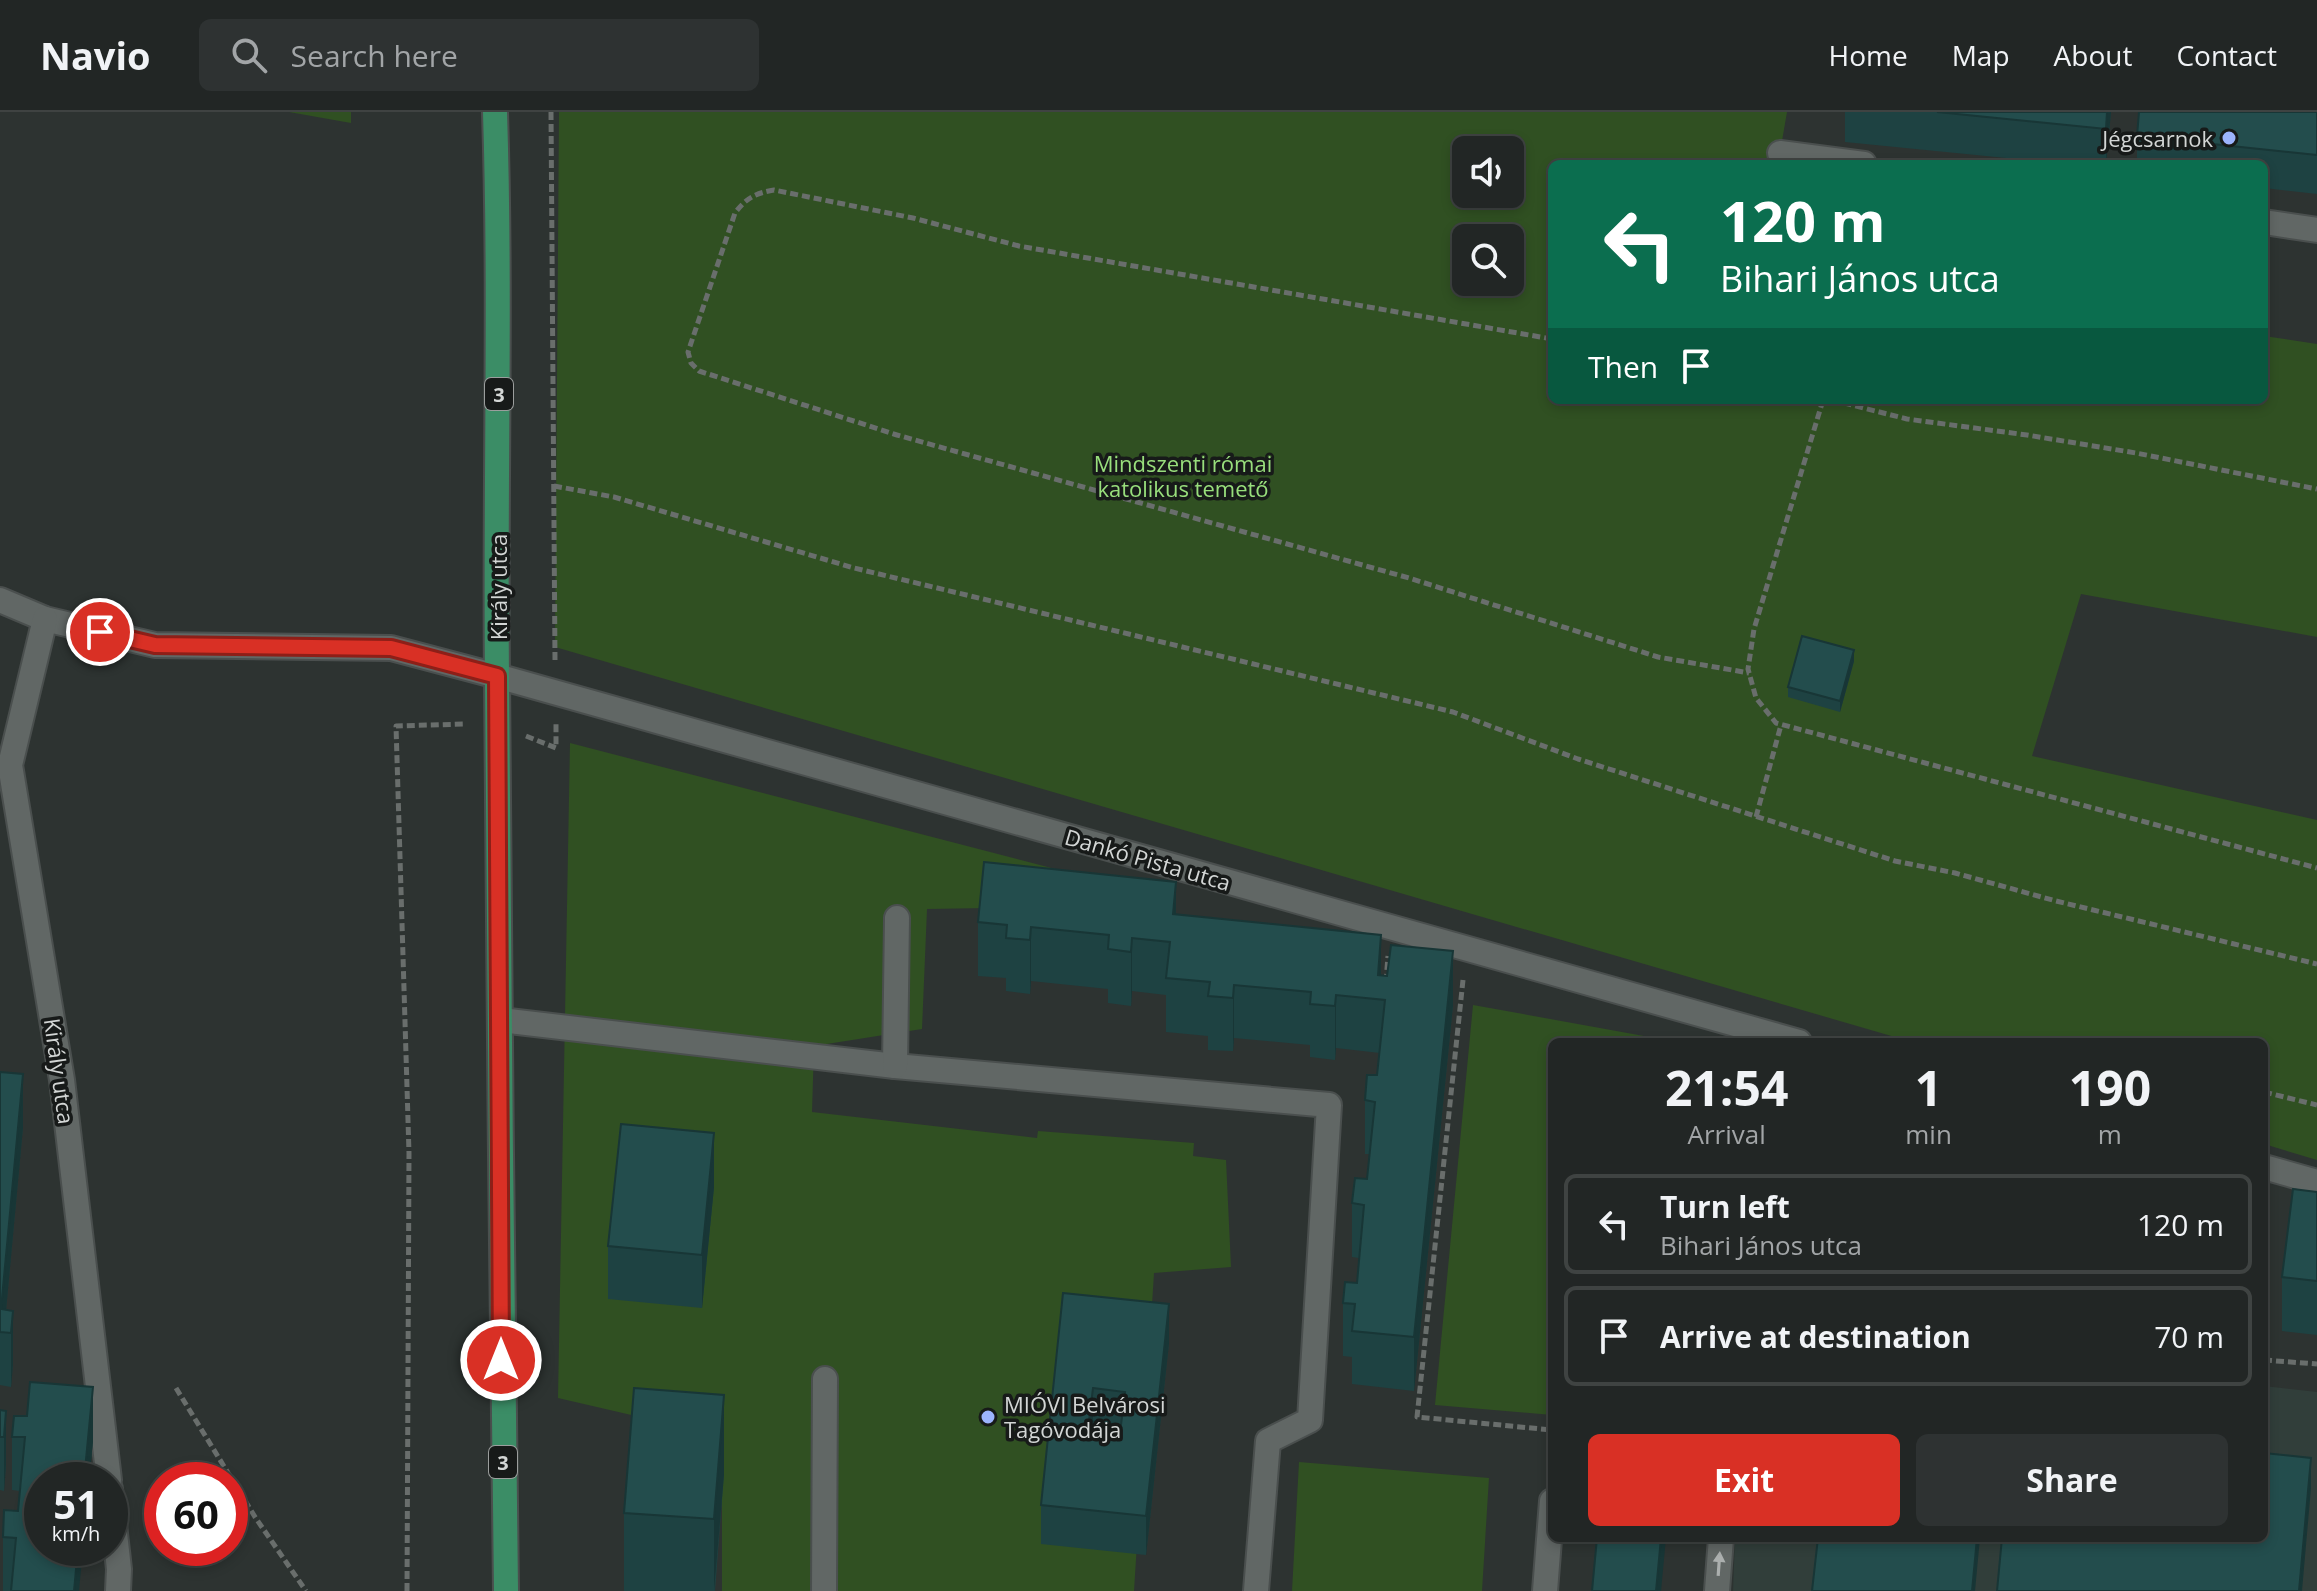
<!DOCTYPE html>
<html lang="en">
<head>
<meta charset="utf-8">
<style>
  :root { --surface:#222625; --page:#2e3232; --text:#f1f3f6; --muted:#a2a5a7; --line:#3f4342; --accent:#d93025 }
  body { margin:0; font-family:"Open Sans",sans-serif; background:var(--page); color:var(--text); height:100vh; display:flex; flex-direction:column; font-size:30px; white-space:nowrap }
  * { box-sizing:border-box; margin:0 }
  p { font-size:26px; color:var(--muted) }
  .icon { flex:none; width:44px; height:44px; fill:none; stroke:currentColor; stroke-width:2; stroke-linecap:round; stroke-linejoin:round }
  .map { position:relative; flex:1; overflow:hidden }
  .details { position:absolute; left:1548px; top:926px; width:720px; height:504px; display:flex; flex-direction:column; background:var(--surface); border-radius:12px; box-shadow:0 4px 12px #0003,0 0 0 2px var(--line) }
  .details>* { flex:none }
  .top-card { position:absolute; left:1548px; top:48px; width:720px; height:244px; border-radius:12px; box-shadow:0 4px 12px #0003,0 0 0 2px var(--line); background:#0b6e4f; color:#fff; overflow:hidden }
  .controls { position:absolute; left:1452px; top:24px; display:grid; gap:16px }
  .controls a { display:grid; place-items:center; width:72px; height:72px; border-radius:12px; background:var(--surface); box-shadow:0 4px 12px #0003,0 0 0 2px var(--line); font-size:40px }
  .speed { position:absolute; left:24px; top:1350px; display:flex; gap:16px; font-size:40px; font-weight:700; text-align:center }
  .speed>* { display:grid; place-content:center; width:104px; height:104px; border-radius:50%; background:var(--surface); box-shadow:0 4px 12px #0003,0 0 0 2px var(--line); line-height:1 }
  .speed small { font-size:20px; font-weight:400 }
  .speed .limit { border:12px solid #d22; background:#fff; color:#111 }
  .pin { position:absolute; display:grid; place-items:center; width:68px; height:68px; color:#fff; margin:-34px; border:4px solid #fff; border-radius:50%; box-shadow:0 2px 8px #0007 }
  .me { position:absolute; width:88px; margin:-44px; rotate:0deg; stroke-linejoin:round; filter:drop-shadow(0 0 6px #0008) }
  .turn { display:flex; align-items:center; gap:28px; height:168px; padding:0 40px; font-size:36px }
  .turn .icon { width:104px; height:104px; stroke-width:2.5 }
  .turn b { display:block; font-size:56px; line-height:68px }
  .then { display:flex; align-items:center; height:76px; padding:0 40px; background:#0003; gap:16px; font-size:30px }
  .eta { display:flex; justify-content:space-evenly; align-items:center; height:136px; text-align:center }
  .eta b { font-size:48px; font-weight:700; line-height:56px }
  .button { display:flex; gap:16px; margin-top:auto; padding:16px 40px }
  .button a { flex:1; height:92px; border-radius:12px; background:var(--accent); color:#fff; font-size:32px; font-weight:700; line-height:92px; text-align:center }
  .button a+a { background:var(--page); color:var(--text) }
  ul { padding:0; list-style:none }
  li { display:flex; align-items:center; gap:24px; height:100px; margin:0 16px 12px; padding:0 24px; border:4px solid var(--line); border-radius:12px }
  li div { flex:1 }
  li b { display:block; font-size:30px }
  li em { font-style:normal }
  header { display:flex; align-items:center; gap:48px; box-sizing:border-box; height:112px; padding:0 40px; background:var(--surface); border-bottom:2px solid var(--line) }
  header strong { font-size:38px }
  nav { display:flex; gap:44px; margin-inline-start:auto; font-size:28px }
  .search { width:560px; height:72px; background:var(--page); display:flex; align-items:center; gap:20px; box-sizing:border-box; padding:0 28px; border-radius:12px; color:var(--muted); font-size:30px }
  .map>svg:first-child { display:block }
  .built { fill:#313e3a }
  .green { fill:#305022; fill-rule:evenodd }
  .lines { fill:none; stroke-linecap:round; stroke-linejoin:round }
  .street-casing { stroke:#4a4f4e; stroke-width:28 }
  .primary-casing { stroke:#4a4f4e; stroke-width:28 }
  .path { stroke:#696e6c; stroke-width:5; stroke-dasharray:8 4; stroke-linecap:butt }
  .street { stroke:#616765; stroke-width:24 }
  .primary { stroke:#3b8d66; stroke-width:24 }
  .wall { fill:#1e4242 }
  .shaded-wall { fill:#183636 }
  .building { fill:#234d4d; stroke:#183636; stroke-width:2; fill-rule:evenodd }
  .oneway { fill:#abafae }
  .route-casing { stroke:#8d1f18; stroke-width:20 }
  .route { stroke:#d93025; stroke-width:14 }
  .poi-dot { fill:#9cb4fd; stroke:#171a19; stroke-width:3 }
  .labels { text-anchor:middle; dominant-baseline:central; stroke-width:7; stroke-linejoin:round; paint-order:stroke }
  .shield { fill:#171a19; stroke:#9b9e9d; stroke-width:2 }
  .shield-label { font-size:20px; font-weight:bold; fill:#d3d6d5 }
  .poi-label { font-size:22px; fill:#d3d6d5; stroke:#171a19; text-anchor:end }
  .park-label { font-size:22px; fill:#98de7c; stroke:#171a19 }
  .street-label { font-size:22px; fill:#d3d6d5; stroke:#171a19 }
</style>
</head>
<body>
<header>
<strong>Navio</strong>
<div class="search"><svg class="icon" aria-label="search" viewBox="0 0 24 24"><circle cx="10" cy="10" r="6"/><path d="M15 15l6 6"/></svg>Search here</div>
<nav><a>Home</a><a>Map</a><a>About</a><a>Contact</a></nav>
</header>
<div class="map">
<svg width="2317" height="1479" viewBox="0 0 2317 1479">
  <rect width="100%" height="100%" fill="#2d3331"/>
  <path class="built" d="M2264,1274L2317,1280V1479H1733L1735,1426H2264Z"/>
  <g class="green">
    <path d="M289,0H351V11Z"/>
    <path d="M559,0H1787L1778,52H1552V288H2264V224L2317,232V525L2081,482L2032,644L2317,708V1048L2264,1032V930H1912L555,535ZM1466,38H1510V82H1466ZM1466,126H1510V170H1466Z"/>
    <path d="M570,631L1063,759L1055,795L927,797L922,917L814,934L812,1000L1037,1026L1038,1019L1194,1031L1193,1044L1226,1048L1231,1155L1154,1161L1134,1479H722V1324L558,1286Z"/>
    <path d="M1473,893L1677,930H1552V1303L1435,1293Z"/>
    <path d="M1299,1350L1489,1366L1482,1479H1292Z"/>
  </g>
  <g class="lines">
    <defs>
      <g id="street">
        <path d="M1780,41L1864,52"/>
        <path d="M2264,110L2317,118"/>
        <path d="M0,488L45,507L155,533L391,536L497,564L1799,930"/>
        <path d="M45,507L10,653L62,968L109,1368"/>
        <path d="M500,908L895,954L1329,993L1310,1308L1268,1329L1256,1479"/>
        <path d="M895,954L897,806"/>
        <path d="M2264,1055L2317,1070"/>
        <path d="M110,1377L119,1457L118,1479"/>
        <path d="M824,1479L825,1267"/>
        <path d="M1545,1479L1552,1389"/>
        <path d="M1717,1479L1721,1426"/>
      </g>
      <path id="primary" d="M495,0C501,188 495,376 497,565C500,870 501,1174 506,1479"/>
    </defs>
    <use href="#street" class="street-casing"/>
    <use href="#primary" class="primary-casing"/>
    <g class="path">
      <path d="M551,0L555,548"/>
      <path d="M1552,227L1019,134L913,106L774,78C756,81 746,86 735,101L688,240L691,251L699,259L897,323L1409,466L1658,545L1749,561"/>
      <path d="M1823,288L1754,517L1748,557L1756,586L1776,611L2317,756"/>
      <path d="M1832,288L1907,307L2027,323L2136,341L2317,377"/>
      <path d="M554,374L614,385L854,456L1453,600L1578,647L1895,749L1955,761L2056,789L2317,852"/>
      <path d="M526,624L556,636V610"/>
      <path d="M1756,705L1781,613"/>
      <path d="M1463,868L1417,1305L1552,1318"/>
      <path d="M1386,870L1388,844"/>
      <path d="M2264,980L2317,993"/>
      <path d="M2264,1248L2317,1252"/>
      <path d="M176,1276L255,1405L306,1479"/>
      <path d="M407,1479L409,1041L396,614L466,612"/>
    </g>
    <use href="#street" class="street"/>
    <use href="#primary" class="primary"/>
  </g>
  <g class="wall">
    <path d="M1845,0H2111L2106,52H2068L1845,30Z"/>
    <path d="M2317,0V82L2264,76V52H2137V24Z"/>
    <path d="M1854,549L1840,600L1788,585V575Z"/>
    <path d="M1176,803L1381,863L1453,893L1414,1279L1352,1272V1245L1343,1244V1191L1357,1171L1359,1146L1352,1145V1091L1367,1067L1370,1042H1365V988L1377,963L1380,941L1336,936L1335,948L1310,945V933L1234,926L1233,939L1208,938V924L1166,920V883L1132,879L1131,894L1108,891V877L1031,869L1030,882L1006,879V866L978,864V810Z"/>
    <path d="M0,960L23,1015L6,1198L13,1199V1252L11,1275L0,1273Z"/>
    <path d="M714,1075L702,1196L608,1187V1134Z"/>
    <path d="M2317,1080V1223L2282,1219V1165Z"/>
    <path d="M1063,1181L1169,1231L1146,1443L1041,1432V1393Z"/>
    <path d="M0,1298L6,1299V1352L4,1379L0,1378Z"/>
    <path d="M12,1325L93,1329L89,1368H42L79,1479H3V1425L18,1399L20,1379L12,1378Z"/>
    <path d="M724,1362L715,1479H624V1401Z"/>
  </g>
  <g class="shaded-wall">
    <path d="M2107,0H2111L2106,52V17Z"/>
    <path d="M1854,538V549L1840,600V589Z"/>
    <path d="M1176,770V823L1173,802Z"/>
    <path d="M1031,815V869L1030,882V828Z"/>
    <path d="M1381,823V877L1378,863Z"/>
    <path d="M1132,826V879L1131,894V840Z"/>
    <path d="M1453,839V893L1414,1279V1225Z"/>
    <path d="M1234,873V926L1233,939V886Z"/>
    <path d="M1336,883V936L1335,948V894Z"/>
    <path d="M23,962V1015L4,1220L1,1197Z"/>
    <path d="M714,1021V1075L702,1196V1143Z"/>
    <path d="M1169,1192V1231L1146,1443V1404Z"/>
    <path d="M13,1199V1252L11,1275V1221Z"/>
    <path d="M93,1275V1329L89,1368H84Z"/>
    <path d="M1093,1276V1315L1089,1309Z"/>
    <path d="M724,1283V1362L714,1479V1407Z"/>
    <path d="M6,1299V1352L4,1379V1325Z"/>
    <path d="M2311,1346V1376L2302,1479H2299Z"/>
    <path d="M1661,1426H1666L1661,1479H1656Z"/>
    <path d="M1977,1426H1980L1975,1479H1972Z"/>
    <path d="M78,1436H83L79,1479H74Z"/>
  </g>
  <g class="building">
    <path d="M1937,0H2107L2106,17Z"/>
    <path d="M2139,0H2317V43L2137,24Z"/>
    <path d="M1802,524L1854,538L1840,589L1788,575Z"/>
    <path d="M984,750L1176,770L1173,802L1381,823L1378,863L1387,864L1391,833L1453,839L1414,1225L1352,1219L1355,1192L1343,1191L1345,1170L1357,1171L1364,1093L1352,1091L1355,1066L1367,1067L1375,990L1365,988L1367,963H1377L1385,888L1336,883L1335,894L1310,892L1311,880L1234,873L1233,886L1208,884L1210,870L1166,866L1170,830L1132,826L1131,840L1108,837L1109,823L1031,815L1030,828L1006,826L1007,813L978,810Z"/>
    <path d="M0,960L23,962L1,1197L13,1199L11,1221L0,1220Z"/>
    <path d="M621,1012L714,1021L702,1143L608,1134Z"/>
    <path d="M2293,1077L2317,1080V1169L2282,1165Z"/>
    <path d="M1063,1181L1169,1192L1146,1404L1041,1393ZM1093,1276L1125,1280L1121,1313L1089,1309Z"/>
    <path d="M30,1270L93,1275L84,1368H42V1436H78L74,1479H11L16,1426L3,1425L4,1398L18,1399L25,1325H12L14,1304H27Z"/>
    <path d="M634,1276L724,1283L714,1407L624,1401Z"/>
    <path d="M0,1298L6,1299L4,1325H0Z"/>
    <path d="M2264,1341L2311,1346L2299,1479H1997L2002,1426H2264Z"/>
    <path d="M1597,1426H1661L1656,1479H1592Z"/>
    <path d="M1818,1426H1977L1972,1479H1812Z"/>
  </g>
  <defs><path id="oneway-solid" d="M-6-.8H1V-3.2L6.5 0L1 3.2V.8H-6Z" transform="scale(2)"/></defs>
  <use class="oneway" href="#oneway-solid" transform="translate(1719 1452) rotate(-86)"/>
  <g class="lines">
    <defs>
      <path id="route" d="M100,520L155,533L391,536L497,564L501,1248"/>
    </defs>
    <use href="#route" class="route-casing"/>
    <use href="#route" class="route"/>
  </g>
  <g class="poi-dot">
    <circle cx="2229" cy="26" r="8"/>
    <circle cx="988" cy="1305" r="8"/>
  </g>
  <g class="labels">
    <g class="shield">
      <rect x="485" y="266" width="28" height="32" rx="6"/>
      <rect x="489" y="1334" width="28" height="32" rx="6"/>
    </g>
    <g class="shield-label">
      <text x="499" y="282">3</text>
      <text x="503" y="1350">3</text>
    </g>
    <g class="poi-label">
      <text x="2213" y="26">Jégcsarnok</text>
      <text x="1004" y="1292" text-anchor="start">MIÓVI Belvárosi<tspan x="1004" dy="25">Tagóvodája</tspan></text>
    </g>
    <g class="park-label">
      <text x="1183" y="351">Mindszenti római<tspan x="1183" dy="25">katolikus temető</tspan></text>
    </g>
    <g class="street-label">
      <text transform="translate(498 475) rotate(-90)">Király utca</text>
      <text transform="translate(1148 747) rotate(16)">Dankó Pista utca</text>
      <text transform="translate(60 959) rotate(82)">Király utca</text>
    </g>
  </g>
</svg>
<div class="controls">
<a><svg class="icon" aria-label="sound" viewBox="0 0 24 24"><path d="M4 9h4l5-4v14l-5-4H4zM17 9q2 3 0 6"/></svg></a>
<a><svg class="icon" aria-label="search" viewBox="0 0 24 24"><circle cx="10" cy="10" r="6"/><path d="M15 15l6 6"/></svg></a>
</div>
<div class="speed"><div>51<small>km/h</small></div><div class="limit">60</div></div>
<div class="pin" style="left:100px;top:520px;background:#d93025"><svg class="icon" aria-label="arrive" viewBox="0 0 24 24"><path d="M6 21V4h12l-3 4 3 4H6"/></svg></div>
<svg class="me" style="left:501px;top:1248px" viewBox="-20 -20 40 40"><circle r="17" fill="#d93025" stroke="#fff" stroke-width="3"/><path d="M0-11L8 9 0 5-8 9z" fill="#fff"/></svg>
<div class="top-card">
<div class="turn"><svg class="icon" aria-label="left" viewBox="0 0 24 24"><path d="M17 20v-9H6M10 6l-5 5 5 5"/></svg><div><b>120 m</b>Bihari János utca</div></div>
<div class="then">Then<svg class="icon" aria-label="arrive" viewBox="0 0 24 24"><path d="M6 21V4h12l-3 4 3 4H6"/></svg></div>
</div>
<section class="details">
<div class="eta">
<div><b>21:54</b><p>Arrival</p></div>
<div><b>1</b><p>min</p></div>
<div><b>190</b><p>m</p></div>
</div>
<ul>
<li><svg class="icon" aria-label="left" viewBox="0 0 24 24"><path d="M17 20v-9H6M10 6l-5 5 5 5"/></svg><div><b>Turn left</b><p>Bihari János utca</p></div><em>120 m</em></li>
<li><svg class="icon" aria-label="arrive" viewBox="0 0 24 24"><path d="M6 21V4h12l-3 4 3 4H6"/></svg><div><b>Arrive at destination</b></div><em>70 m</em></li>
</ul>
<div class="button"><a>Exit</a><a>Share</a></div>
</section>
</div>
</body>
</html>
